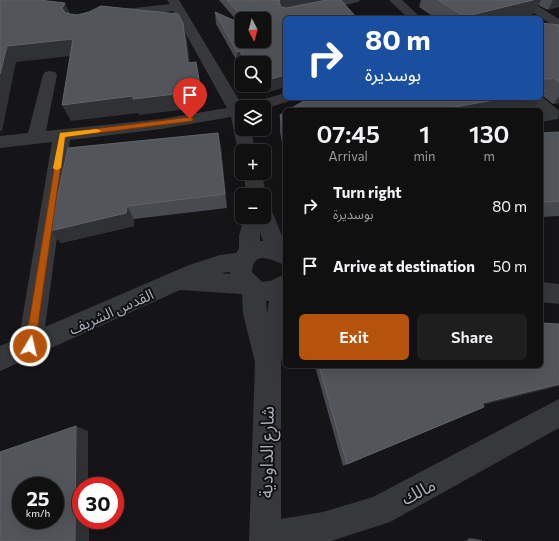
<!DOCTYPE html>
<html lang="en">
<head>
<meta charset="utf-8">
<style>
  :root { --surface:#101011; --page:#1e1e1f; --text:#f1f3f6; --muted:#9c9d9f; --line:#303031; --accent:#b45309 }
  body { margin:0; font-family:Commissioner,"Noto Sans Arabic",sans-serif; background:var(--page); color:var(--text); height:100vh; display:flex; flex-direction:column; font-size:15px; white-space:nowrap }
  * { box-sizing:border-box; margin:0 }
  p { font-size:13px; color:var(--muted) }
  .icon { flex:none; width:22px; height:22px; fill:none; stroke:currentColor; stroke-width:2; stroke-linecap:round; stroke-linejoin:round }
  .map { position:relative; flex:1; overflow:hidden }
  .sheet { position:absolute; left:283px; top:108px; width:260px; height:260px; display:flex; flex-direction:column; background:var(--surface); border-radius:6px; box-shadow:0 4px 16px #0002,0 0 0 1px var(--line) }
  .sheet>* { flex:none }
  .guide { position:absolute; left:283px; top:16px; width:260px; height:84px; border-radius:6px; box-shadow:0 4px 16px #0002,0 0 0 1px var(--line); background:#1a4fa0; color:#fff; overflow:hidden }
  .needle { width:26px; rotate:174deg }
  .buttons { position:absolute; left:235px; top:12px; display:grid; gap:8px }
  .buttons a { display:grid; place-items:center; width:36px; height:36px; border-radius:6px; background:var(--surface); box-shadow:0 4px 16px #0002,0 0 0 1px var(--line); font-size:20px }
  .speed { position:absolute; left:12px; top:477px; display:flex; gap:8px; font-size:20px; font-weight:700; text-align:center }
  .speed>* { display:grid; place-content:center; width:52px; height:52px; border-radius:50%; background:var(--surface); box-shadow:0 4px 16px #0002,0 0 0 1px var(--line); line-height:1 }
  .speed small { font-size:10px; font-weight:400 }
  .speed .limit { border:6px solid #d22; background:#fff; color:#111 }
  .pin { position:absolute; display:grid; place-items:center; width:34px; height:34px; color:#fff; margin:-41px -17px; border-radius:50% 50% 50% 0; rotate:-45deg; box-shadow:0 0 4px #0007 }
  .pin .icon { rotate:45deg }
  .me { position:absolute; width:44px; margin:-22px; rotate:9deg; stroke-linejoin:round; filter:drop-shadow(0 0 3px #0008) }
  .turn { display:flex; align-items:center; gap:14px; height:84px; padding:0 16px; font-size:18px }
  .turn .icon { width:52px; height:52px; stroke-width:2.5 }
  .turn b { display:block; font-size:28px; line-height:34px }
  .eta { display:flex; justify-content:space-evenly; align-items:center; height:68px; text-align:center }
  .eta b { font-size:24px; font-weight:600; line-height:28px }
  .button { display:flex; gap:8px; margin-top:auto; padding:8px 16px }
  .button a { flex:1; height:46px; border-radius:6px; background:var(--accent); color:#fff; font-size:16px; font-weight:600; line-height:46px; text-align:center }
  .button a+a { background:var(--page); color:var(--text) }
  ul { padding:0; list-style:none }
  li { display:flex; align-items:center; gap:12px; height:60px; padding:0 16px }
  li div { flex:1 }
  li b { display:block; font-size:15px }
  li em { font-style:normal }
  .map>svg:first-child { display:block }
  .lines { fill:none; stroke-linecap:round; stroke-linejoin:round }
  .minor { fill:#36383c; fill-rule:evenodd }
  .wall { fill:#484a4f; fill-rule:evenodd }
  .shaded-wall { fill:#2f3134 }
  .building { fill:#52555a; stroke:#606369; fill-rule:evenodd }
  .route { fill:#b45309; stroke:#753606 }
  .slow { fill:#f59e0b }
  .labels { text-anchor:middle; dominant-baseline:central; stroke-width:4; stroke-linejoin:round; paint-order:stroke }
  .street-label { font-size:15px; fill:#a7adb7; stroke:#101012 }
  .near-street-label { font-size:18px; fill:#a7adb7; stroke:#101012 }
</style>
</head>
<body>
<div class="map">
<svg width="559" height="541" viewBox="0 0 559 541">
  <rect width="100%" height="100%" fill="#151517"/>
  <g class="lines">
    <g class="minor">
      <path d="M167,0H179L242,105L246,106L247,104L285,93V98H293L290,101L264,109V107H242V129H250L256,151H242V155L238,151L231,117L161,129L70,140L45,327L189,265L220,255L236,253L239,249V236L244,217H264V206L271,209L285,243V265C272,260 253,249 252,272L262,282L270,281L285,274V344L281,362V519L323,512L373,497L559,399V428L390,522L331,541H249L255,362L243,313L242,294L180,290L0,371V346L19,338L52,142L0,148V136L28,133L43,75L45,72L50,71L55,72L57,75L46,131L161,119L227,108L173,11L117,18L113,17L111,14L113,11L117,10L170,4ZM260,232L263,241H260ZM230,272V274L220,273ZM266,301H269L267,314V313Z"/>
      <path d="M336,0H360L358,2L314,12L310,11L308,8L310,5Z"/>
      <path d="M389,0H402L421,18H408Z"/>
      <path d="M514,0H528L559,19V28L555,27Z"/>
      <path d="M541,96L558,110L559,112L558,119L541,122V110H538L526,98H541Z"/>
      <path d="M243,173H261L267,195L264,200V195H247Z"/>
      <path d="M541,282L559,284V304L541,302Z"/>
    </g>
  </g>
  <g class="wall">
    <path d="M219,0H341L285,18V87L264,93L258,85H264V63H242V64L241,63H238L216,24L215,12L238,22ZM242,19H264L242,41Z"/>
    <path d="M421,0H559L548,10L538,5L533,14L519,18H435L419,7Z"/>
    <path d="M541,23L559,25V103L553,104L542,95L541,97Z"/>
    <path d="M285,112V157L280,132V115Z"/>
    <path d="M559,132V216L541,217V133Z"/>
    <path d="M218,133L221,148L227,208L134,219V226L61,243L50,231Z"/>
    <path d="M315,366H541L473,412L343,466Z"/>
    <path d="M470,538L482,540V541H465Z"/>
  </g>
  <g class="shaded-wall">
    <path d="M280,0H329L282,10L279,2Z"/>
    <path d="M533,0H541L533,14L519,18H467V16Z"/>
    <path d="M553,0H559V7L548,10Z"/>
    <path d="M65,3L72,18L69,23L62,8Z"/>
    <path d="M183,23L187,39L192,79L188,63Z"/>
    <path d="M73,39L80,55L16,62L2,131H0V74L7,46Z"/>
    <path d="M240,51L241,63H238L237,52Z"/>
    <path d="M196,62L204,107L139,115L138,113L71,121L62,105L133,96Z"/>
    <path d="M285,75V87L264,93V81Z"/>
    <path d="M552,77L543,91H545L541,97V91H543Z"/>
    <path d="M559,96V103L553,104Z"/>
    <path d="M505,98H540L534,108L523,110H439Z"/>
    <path d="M218,133L221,148L227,208L225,194Z"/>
    <path d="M127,206L134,219V226L61,243L50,231Z"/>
    <path d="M559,384V386L471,408L482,403Z"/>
    <path d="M76,426L88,431V486H81V520H89V541H75Z"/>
  </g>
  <g class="building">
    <path d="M0,0H39L65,3L62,8L65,13L77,15L89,12L101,6L178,14L183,23L188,63L196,62L201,91L133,99V96L62,105L73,39L7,46L0,74Z"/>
    <path d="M227,0H280L279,2L281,7L286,8L327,0H341L357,18H285V75L264,81V63H249L240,51L237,52L215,12L242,24V41H264V19H244Z"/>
    <path d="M438,0H533L467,16L488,18H467Z"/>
    <path d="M541,23L559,25V82L552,77L551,79H541Z"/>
    <path d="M541,87L545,91H541Z"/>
    <path d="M309,98H505L439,110H288Z"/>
    <path d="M285,112V138L280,115Z"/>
    <path d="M559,132V201L541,202V133Z"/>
    <path d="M218,133L225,194L127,206L126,213L50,231L68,148Z"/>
    <path d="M541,323L559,324V384L482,403L484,407L347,464L319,366H541Z"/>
    <path d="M76,426L75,541H0V452ZM21,486H55V520H21Z"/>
  </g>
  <path class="route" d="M190,117L193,118V121L65,137L35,346L34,350L30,351L26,350L25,346L60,133Z"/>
  <path class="slow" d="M97,129L101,131L100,132L65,137L61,168L57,170L54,169L53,168L60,133Z"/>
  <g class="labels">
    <g class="street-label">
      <text transform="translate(111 311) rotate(-24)">القدس الشريف</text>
    </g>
    <g class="near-street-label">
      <text transform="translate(266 452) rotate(-89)">شارع الداودية</text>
      <text transform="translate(418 491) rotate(-28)">مالك</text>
    </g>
  </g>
</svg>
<div class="buttons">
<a><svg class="needle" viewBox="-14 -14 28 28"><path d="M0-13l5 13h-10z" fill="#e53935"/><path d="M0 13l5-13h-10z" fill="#9c9d9f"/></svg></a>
<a><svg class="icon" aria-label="search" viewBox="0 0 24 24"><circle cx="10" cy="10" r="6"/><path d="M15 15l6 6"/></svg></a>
<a><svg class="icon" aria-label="layers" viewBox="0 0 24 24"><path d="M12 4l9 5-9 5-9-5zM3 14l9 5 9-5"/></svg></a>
<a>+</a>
<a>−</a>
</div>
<div class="speed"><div>25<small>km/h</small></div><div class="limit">30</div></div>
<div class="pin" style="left:190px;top:119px;background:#d93025"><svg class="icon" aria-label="arrive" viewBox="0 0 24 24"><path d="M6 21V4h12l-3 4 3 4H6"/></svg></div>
<svg class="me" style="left:30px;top:346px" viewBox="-20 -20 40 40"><circle r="17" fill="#b45309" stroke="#fff" stroke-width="3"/><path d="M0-11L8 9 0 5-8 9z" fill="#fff"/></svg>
<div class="guide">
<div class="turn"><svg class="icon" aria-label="right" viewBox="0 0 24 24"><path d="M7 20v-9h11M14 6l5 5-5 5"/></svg><div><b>80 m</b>بوسديرة</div></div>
</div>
<section class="sheet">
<div class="eta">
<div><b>07:45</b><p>Arrival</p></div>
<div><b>1</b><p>min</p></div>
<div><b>130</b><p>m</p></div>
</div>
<ul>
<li><svg class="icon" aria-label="right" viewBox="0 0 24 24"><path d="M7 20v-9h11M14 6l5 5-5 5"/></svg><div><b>Turn right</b><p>بوسديرة</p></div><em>80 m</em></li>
<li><svg class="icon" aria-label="arrive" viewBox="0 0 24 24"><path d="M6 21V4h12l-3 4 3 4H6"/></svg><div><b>Arrive at destination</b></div><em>50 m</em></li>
</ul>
<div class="button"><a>Exit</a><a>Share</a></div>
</section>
</div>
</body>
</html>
